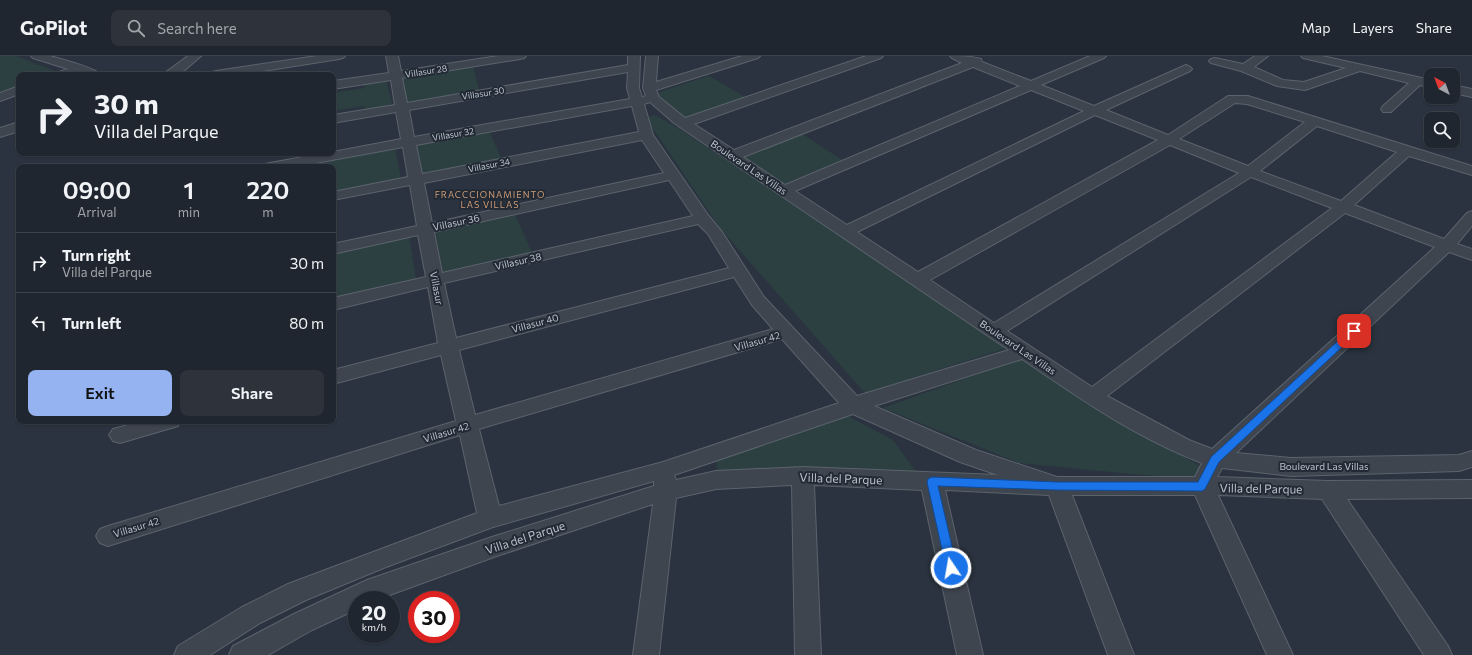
<!DOCTYPE html>
<html lang="en">
<head>
<meta charset="utf-8">
<style>
  :root { --surface:#20262f; --page:#2d323b; --text:#f1f3f6; --muted:#a2a5aa; --line:#3d434b; --accent:#95b2f1 }
  body { margin:0; font-family:Commissioner,sans-serif; background:var(--page); color:var(--text); height:100vh; display:flex; flex-direction:column; font-size:15px; white-space:nowrap }
  * { box-sizing:border-box; margin:0 }
  p { font-size:13px; color:var(--muted) }
  .icon { flex:none; width:22px; height:22px; fill:none; stroke:currentColor; stroke-width:2; stroke-linecap:round; stroke-linejoin:round }
  .map { position:relative; flex:1; overflow:hidden }
  .sheet { position:absolute; left:16px; top:108px; width:320px; height:260px; display:flex; flex-direction:column; background:var(--surface); border-radius:8px; box-shadow:0 1px 3px #0004,0 0 0 1px var(--line) }
  .sheet>* { flex:none }
  .hud { position:absolute; left:16px; top:16px; width:320px; height:84px; border-radius:8px; box-shadow:0 1px 3px #0004,0 0 0 1px var(--line); background:#20262f; color:var(--text); overflow:hidden }
  .needle { width:26px; rotate:319deg }
  .fabs { position:absolute; left:1424px; top:12px; display:grid; gap:8px }
  .fabs a { display:grid; place-items:center; width:36px; height:36px; border-radius:8px; background:var(--surface); box-shadow:0 1px 3px #0004,0 0 0 1px var(--line); font-size:20px }
  .speed { position:absolute; left:348px; top:535px; display:flex; gap:8px; font-size:20px; font-weight:700; text-align:center }
  .speed>* { display:grid; place-content:center; width:52px; height:52px; border-radius:50%; background:var(--surface); box-shadow:0 1px 3px #0004,0 0 0 1px var(--line); line-height:1 }
  .speed small { font-size:10px; font-weight:400 }
  .speed .limit { border:6px solid #d22; background:#fff; color:#111 }
  .pin { position:absolute; display:grid; place-items:center; width:34px; height:34px; color:#fff; margin:-17px; border-radius:8px; box-shadow:0 2px 6px #0006 }
  .me { position:absolute; width:44px; margin:-22px; rotate:348deg; stroke-linejoin:round; filter:drop-shadow(0 0 3px #0008) }
  .turn { display:flex; align-items:center; gap:14px; height:84px; padding:0 12px; font-size:18px }
  .turn .icon { width:52px; height:52px; stroke-width:2.5 }
  .turn b { display:block; font-size:28px; line-height:34px }
  .eta { display:flex; justify-content:space-evenly; align-items:center; height:68px; text-align:center }
  .eta b { font-size:24px; font-weight:600; line-height:28px }
  .action { display:flex; gap:8px; margin-top:auto; padding:8px 12px }
  .action a { flex:1; height:46px; border-radius:8px; background:var(--accent); color:#111; font-size:16px; font-weight:600; line-height:46px; text-align:center }
  .action a+a { background:var(--page); color:var(--text) }
  ul { padding:0; list-style:none }
  li { display:flex; align-items:center; gap:12px; height:60px; padding:0 12px; border-top:1px solid var(--line) }
  li div { flex:1 }
  li b { display:block; font-size:15px }
  li em { font-style:normal }
  header { display:flex; align-items:center; gap:24px; box-sizing:border-box; height:56px; padding:0 20px; background:var(--surface); border-bottom:1px solid var(--line) }
  header strong { font-size:19px }
  nav { display:flex; gap:22px; margin-inline-start:auto; font-size:14px }
  .search { width:280px; height:36px; background:var(--page); display:flex; align-items:center; gap:10px; box-sizing:border-box; padding:0 14px; border-radius:8px; color:var(--muted); font-size:15px }
  .map>svg:first-child { display:block }
  .green { fill:#2d4041 }
  .lines { fill:none; stroke-linecap:round; stroke-linejoin:round }
  .minor-casing { stroke:#5b636d; stroke-width:2 }
  .minor { fill:#3e454f; fill-rule:evenodd }
  .route { fill:#1a73e8; stroke:#114b97 }
  .labels { text-anchor:middle; dominant-baseline:central; stroke-width:4; stroke-linejoin:round; paint-order:stroke }
  .far-street-label { font-size:9px; fill:#bac0ca; stroke:#222a35 }
  .far-neighbourhood-label { font-size:9px; letter-spacing:1px; fill:#ca9a75; stroke:#222a35 }
  .street-label { font-size:10px; fill:#bac0ca; stroke:#222a35 }
  .near-street-label { font-size:12px; fill:#bac0ca; stroke:#222a35 }
</style>
</head>
<body>
<header>
<strong>GoPilot</strong>
<div class="search"><svg class="icon" aria-label="search" viewBox="0 0 24 24"><circle cx="10" cy="10" r="6"/><path d="M15 15l6 6"/></svg>Search here</div>
<nav><a>Map</a><a>Layers</a><a>Share</a></nav>
</header>
<div class="map">
<svg width="1472" height="599" viewBox="0 0 1472 599">
  <rect width="100%" height="100%" fill="#2a333f"/>
  <g class="green">
    <path d="M0,0H16L57,16L49,19H19V29L0,36Z"/>
    <path d="M473,10L479,35L406,47L402,20Z"/>
    <path d="M709,20L747,42L682,62L657,38L662,35Z"/>
    <path d="M386,23L392,48L366,54L364,50L333,55V37L365,32L362,27Z"/>
    <path d="M655,59L678,72L1010,291L865,337L720,172L646,62Z"/>
    <path d="M488,73L502,104L419,120L414,86Z"/>
    <path d="M801,77L842,104L784,128L739,99Z"/>
    <path d="M395,91L401,124L333,137V111H316L315,105Z"/>
    <path d="M514,156L532,197L443,218L435,173Z"/>
    <path d="M409,179L416,224L333,242V195Z"/>
    <path d="M1022,302L1147,379L1205,413L1195,424L1019,407L883,352Z"/>
    <path d="M844,358L893,384L916,416L717,414L716,400Z"/>
  </g>
  <g class="lines">
    <defs>
      <g id="minor">
        <path d="M31,0C37,0 44,0 50,0C61,3 96,12 101,19H84L79,17L74,19H57L59,16L68,13L33,2Z"/>
        <path d="M188,0H201L179,19H162Z"/>
        <path d="M317,0H345L343,2L339,3L239,19H210L212,16L216,15Z"/>
        <path d="M386,0H398L401,15L498,0H526L524,2L520,3L402,22L407,47L628,9V0H640L639,32L642,41L646,40L643,32L646,0H658L656,26L742,0H760L758,2L656,34L659,41L685,62L866,0H883L881,2L694,68L734,94L962,7L952,2L950,0C961,0 971,0 981,3L982,6L1031,25L1090,0H1106L1104,2L1041,29L1094,50L1186,9L1190,11L1192,13L1190,15L1106,54L1168,79L1228,40H1248L1472,110V119L1409,100L1354,149L1444,183L1467,157L1472,155V170L1457,188L1472,193V204L1449,196L1236,397L1291,402L1459,399L1472,395V411L1459,415L1291,420L1222,412L1217,421L1328,425L1472,424V442L1347,443L1448,590L1452,599H1424L1322,443L1218,439L1293,599H1267L1195,439H1072L1134,599H1108L1049,439L945,434L983,599H957L922,434L814,429L821,599H795L792,429L716,433L676,442L659,599H633L653,448L494,501L376,544H357V553L312,574L268,599H229L233,590L294,558L367,524L492,481L654,430V425L493,471L386,511L306,544L260,567L210,599H174L178,590L242,551L288,528L477,457L460,379L108,490L100,487L96,480L100,473L108,470L456,365L441,299L333,328V314L438,287L428,231L333,254V242L426,221L418,179L333,198V188L417,170L410,129L333,144V136L408,121L403,91L294,111H263L265,108L270,107L325,97H333V96L401,83L396,56L333,67V59L395,49L391,24L333,33V25L389,17ZM973,11L1020,30L785,129L743,101ZM628,16L627,32L630,43L414,81L409,54ZM1031,34L1084,55L847,169L795,135ZM650,46L674,67L1009,294L857,340L764,241L722,176L708,159L653,79L644,48ZM1235,47L1247,48L1305,66L1248,110L1179,83ZM632,50L639,76L422,118L416,89ZM1095,59L1158,84L918,216L857,176ZM1317,70L1397,96L1341,145L1260,115ZM642,84L664,117L432,167L424,127ZM1170,89L1239,117L994,267L930,224ZM1251,121L1332,152L1092,331L1007,275ZM669,124L693,160L442,217L434,176ZM1345,157L1435,191L1212,393L1189,384L1107,340ZM698,168L708,178L729,212L456,282L444,227ZM734,221L752,249L773,273L475,359L459,294ZM782,283L839,347L663,406L499,450L479,373ZM1022,303C1080,343 1137,382 1202,407L1195,421H1057L976,394L874,350ZM853,358L960,406L998,419L803,411L716,415L676,424L674,419Z"/>
        <path d="M1255,0H1268L1254,11L1283,24L1304,26L1346,12L1303,2L1301,0H1322L1431,24V32L1420,29L1391,56H1383L1381,53L1383,50L1409,27L1360,15L1305,34L1277,30L1241,15L1211,7L1209,5L1211,3L1215,2L1243,8Z"/>
        <path d="M1453,29L1472,33V41L1453,37Z"/>
        <path d="M19,30V38L0,45V37Z"/>
        <path d="M19,66V75L0,81V72Z"/>
        <path d="M143,365H181L178,370L120,387L113,385L109,379L113,373Z"/>
      </g>
    </defs>
    <use href="#minor" class="minor-casing"/>
    <use href="#minor" class="minor"/>
  </g>
  <path class="route" d="M1354,272L1358,275L1357,277L1219,406L1205,433L1202,435L1057,434L938,430L957,512L955,516L951,517L947,516L927,426L928,423L932,421L1057,426H1198L1211,401L1351,273Z"/>
  <g class="labels">
    <g class="far-street-label">
      <text transform="translate(426 15) rotate(-9)">Villasur 28</text>
      <text transform="translate(483 37) rotate(-9)">Villasur 30</text>
      <text transform="translate(453 78) rotate(-10)">Villasur 32</text>
      <text transform="translate(489 109) rotate(-11)">Villasur 34</text>
    </g>
    <g class="far-neighbourhood-label">
      <text x="490" y="138">FRACCCIONAMIENTO<tspan x="490" dy="10">LAS VILLAS</tspan></text>
    </g>
    <g class="street-label">
      <text transform="translate(749 111) rotate(34)">Boulevard Las Villas</text>
      <text transform="translate(456 166) rotate(-12)">Villasur 36</text>
      <text transform="translate(518 205) rotate(-13)">Villasur 38</text>
      <text transform="translate(437 232) rotate(79)">Villasur</text>
      <text transform="translate(535 267) rotate(-15)">Villasur 40</text>
      <text transform="translate(757 285) rotate(-16)">Villasur 42</text>
      <text transform="translate(1018 291) rotate(34)">Boulevard Las Villas</text>
      <text transform="translate(446 376) rotate(-17)">Villasur 42</text>
      <text x="1324" y="410">Boulevard Las Villas</text>
      <text transform="translate(136 471) rotate(-17)">Villasur 42</text>
    </g>
    <g class="near-street-label">
      <text transform="translate(841 422) rotate(2)">Villa del Parque</text>
      <text transform="translate(1261 432) rotate(1)">Villa del Parque</text>
      <text transform="translate(525 481) rotate(-18)">Villa del Parque</text>
    </g>
  </g>
</svg>
<div class="fabs">
<a><svg class="needle" viewBox="-14 -14 28 28"><path d="M0-13l5 13h-10z" fill="#e53935"/><path d="M0 13l5-13h-10z" fill="#a2a5aa"/></svg></a>
<a><svg class="icon" aria-label="search" viewBox="0 0 24 24"><circle cx="10" cy="10" r="6"/><path d="M15 15l6 6"/></svg></a>
</div>
<div class="speed"><div>20<small>km/h</small></div><div class="limit">30</div></div>
<div class="pin" style="left:1354px;top:275px;background:#d93025"><svg class="icon" aria-label="arrive" viewBox="0 0 24 24"><path d="M6 21V4h12l-3 4 3 4H6"/></svg></div>
<svg class="me" style="left:951px;top:512px" viewBox="-20 -20 40 40"><circle r="17" fill="#1a73e8" stroke="#fff" stroke-width="3"/><path d="M0-11L8 9 0 5-8 9z" fill="#fff"/></svg>
<div class="hud">
<div class="turn"><svg class="icon" aria-label="right" viewBox="0 0 24 24"><path d="M7 20v-9h11M14 6l5 5-5 5"/></svg><div><b>30 m</b>Villa del Parque</div></div>
</div>
<section class="sheet">
<div class="eta">
<div><b>09:00</b><p>Arrival</p></div>
<div><b>1</b><p>min</p></div>
<div><b>220</b><p>m</p></div>
</div>
<ul>
<li><svg class="icon" aria-label="right" viewBox="0 0 24 24"><path d="M7 20v-9h11M14 6l5 5-5 5"/></svg><div><b>Turn right</b><p>Villa del Parque</p></div><em>30 m</em></li>
<li><svg class="icon" aria-label="left" viewBox="0 0 24 24"><path d="M17 20v-9H6M10 6l-5 5 5 5"/></svg><div><b>Turn left</b></div><em>80 m</em></li>
</ul>
<div class="action"><a>Exit</a><a>Share</a></div>
</section>
</div>
</body>
</html>
